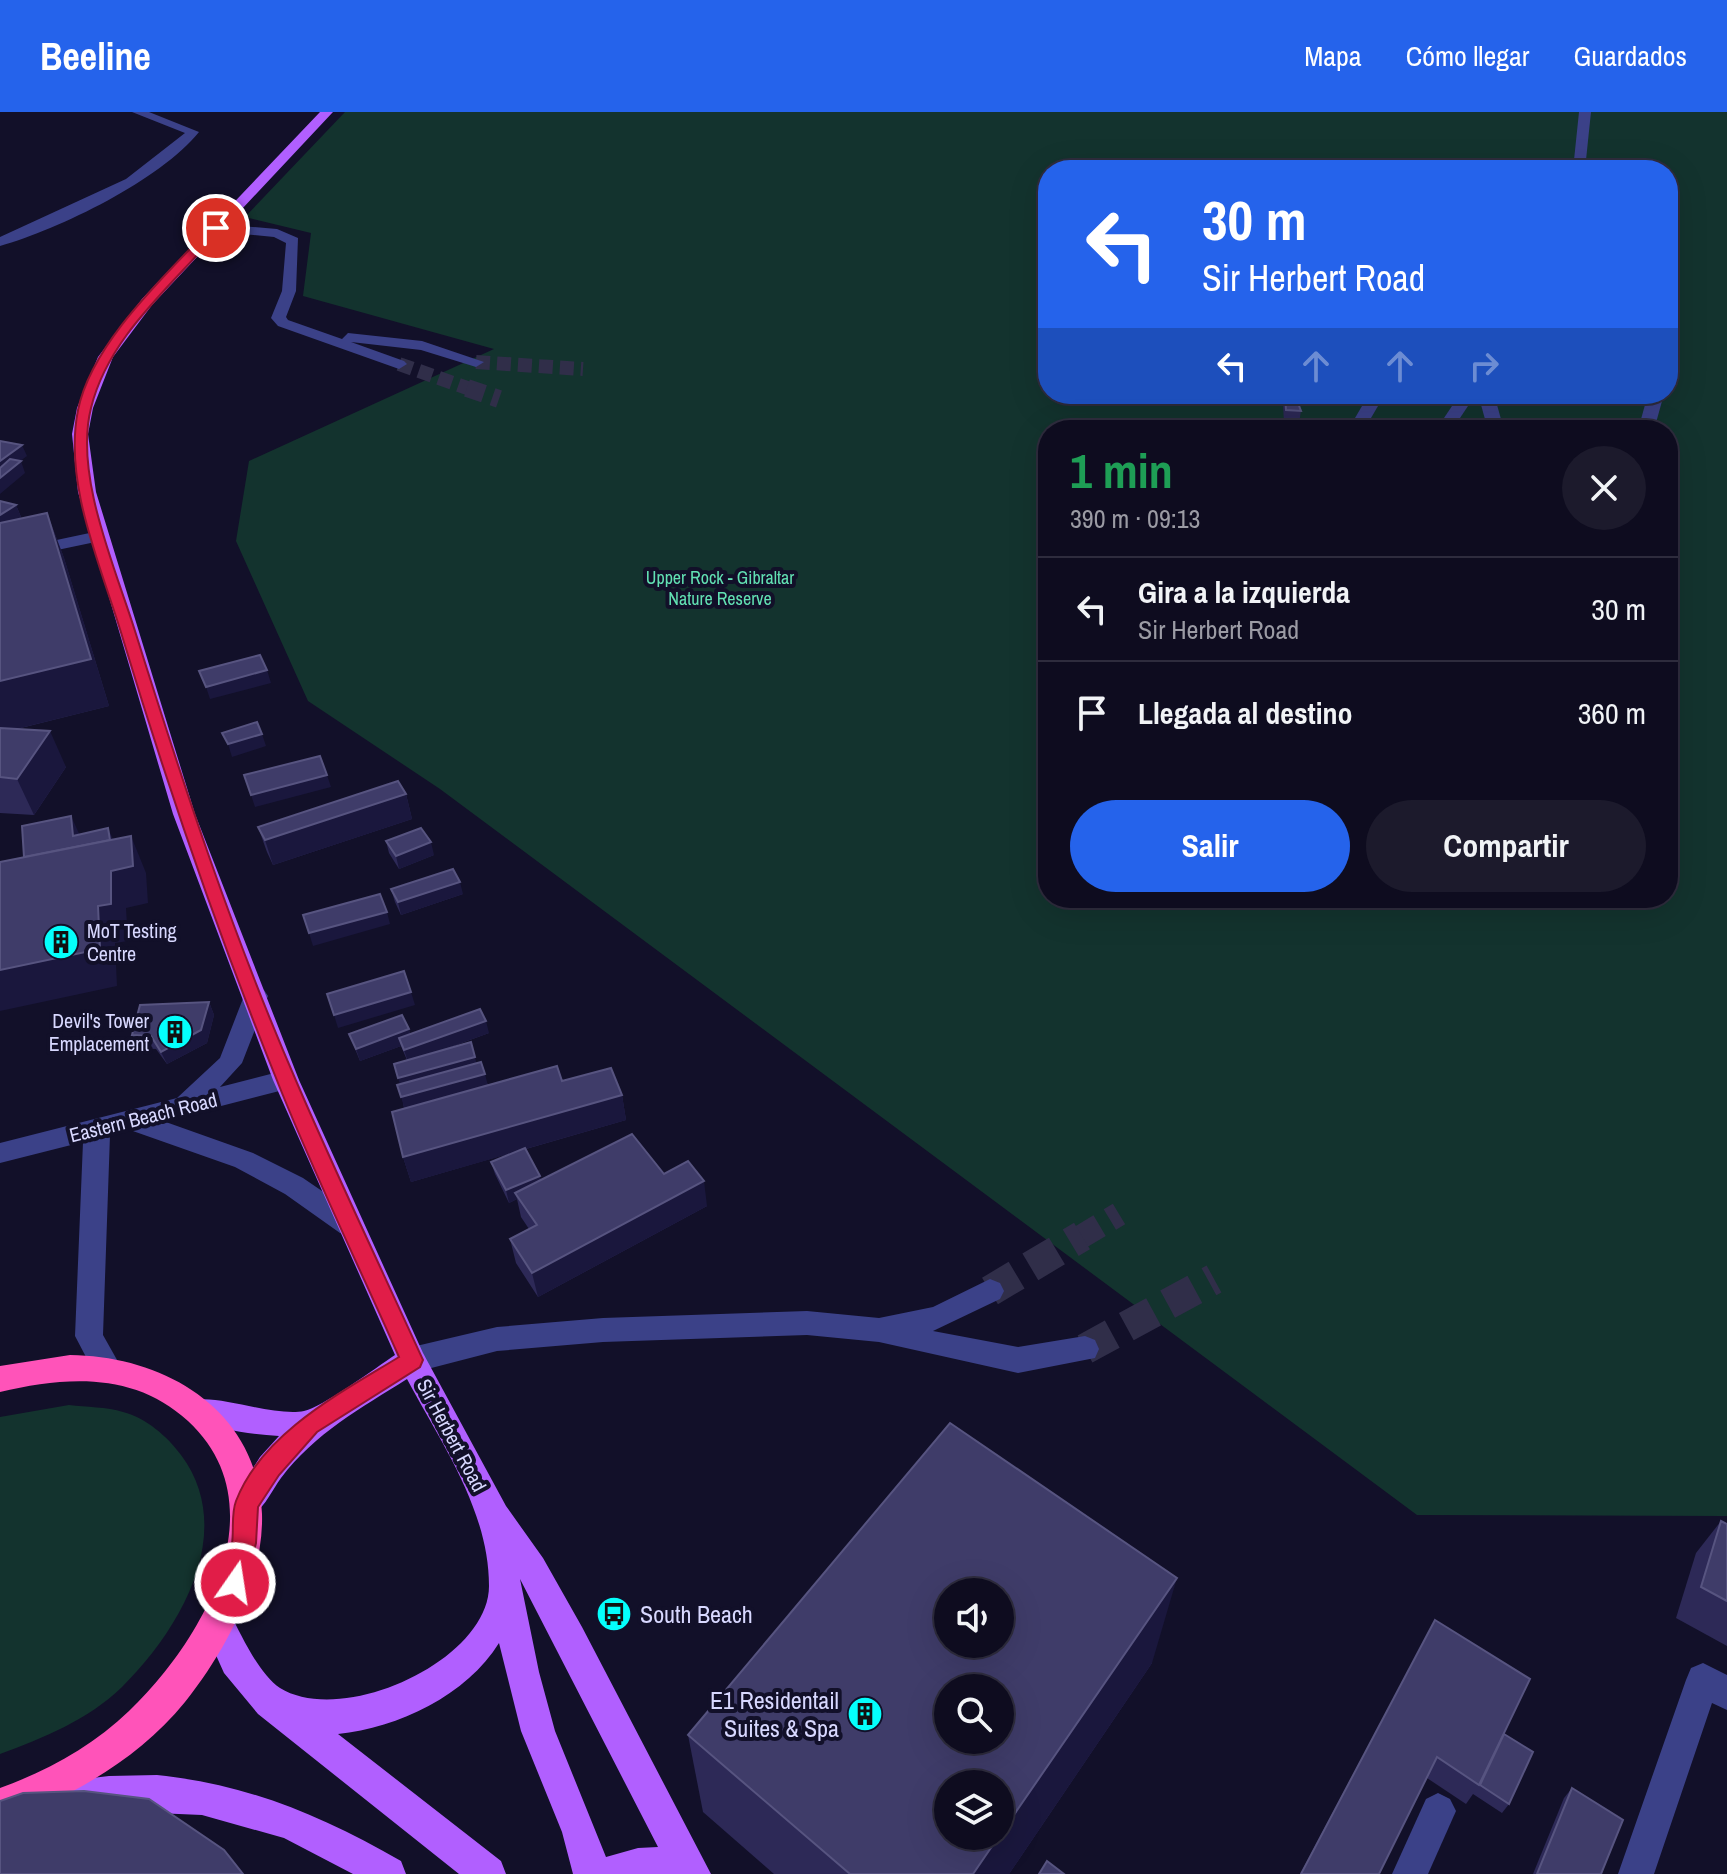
<!DOCTYPE html>
<html lang="es">
<head>
<meta charset="utf-8">
<style>
  :root { --surface:#0e0c1f; --page:#1c1a2c; --text:#f1f3f6; --muted:#9b9ba4; --line:#2e2c3d; --accent:#2563eb }
  body { margin:0; font-family:"Archivo Narrow",sans-serif; background:var(--page); color:var(--text); height:100vh; display:flex; flex-direction:column; font-size:30px; white-space:nowrap }
  * { box-sizing:border-box; margin:0 }
  p { font-size:26px; color:var(--muted) }
  .icon { flex:none; width:44px; height:44px; fill:none; stroke:currentColor; stroke-width:2; stroke-linecap:round; stroke-linejoin:round }
  .map { position:relative; flex:1; overflow:hidden }
  .drawer { position:absolute; left:1038px; top:308px; width:640px; height:488px; display:flex; flex-direction:column; background:var(--surface); border-radius:32px; box-shadow:0 8px 32px #0002,0 0 0 2px var(--line) }
  .drawer>* { flex:none }
  .banner { position:absolute; left:1038px; top:48px; width:640px; height:244px; border-radius:32px; box-shadow:0 8px 32px #0002,0 0 0 2px var(--line); background:#2563eb; color:#fff; overflow:hidden }
  .buttons { position:absolute; left:934px; top:1466px; display:grid; gap:16px }
  .buttons a { display:grid; place-items:center; width:80px; height:80px; border-radius:50%; background:var(--surface); box-shadow:0 8px 32px #0002,0 0 0 2px var(--line); font-size:40px }
  .pin { position:absolute; display:grid; place-items:center; width:68px; height:68px; color:#fff; margin:-34px; border:4px solid #fff; border-radius:50%; box-shadow:0 2px 8px #0007 }
  .me { position:absolute; width:88px; margin:-44px; rotate:13deg; stroke-linejoin:round; filter:drop-shadow(0 0 6px #0008) }
  .turn { display:flex; align-items:center; gap:28px; height:168px; padding:0 32px; font-size:36px }
  .turn .icon { width:104px; height:104px; stroke-width:2.5 }
  .turn b { display:block; font-size:56px; line-height:68px }
  .lanes { display:flex; align-items:center; height:76px; padding:0 32px; background:#0003; justify-content:center; gap:40px; direction:ltr }
  .lanes .off { opacity:.35 }
  .round { display:grid; place-items:center; flex:none; width:84px; height:84px; border-radius:42px; background:var(--page) }
  .headline { display:flex; align-items:center; justify-content:space-between; height:136px; padding:0 32px }
  h1 { font-size:48px; font-weight:700; line-height:60px; color:#1e9e55 }
  .cta { display:flex; gap:16px; margin-top:auto; padding:16px 32px }
  .cta a { flex:1; height:92px; border-radius:48px; background:var(--accent); color:#fff; font-size:32px; font-weight:700; line-height:92px; text-align:center }
  .cta a+a { background:var(--page); color:var(--text) }
  ul { padding:0; list-style:none }
  li { display:flex; align-items:center; gap:24px; height:104px; padding:0 32px; border-top:2px solid var(--line) }
  li div { flex:1 }
  li b { display:block; font-size:30px }
  li em { font-style:normal }
  header { display:flex; align-items:center; gap:48px; box-sizing:border-box; height:112px; padding:0 40px; background:var(--accent); color:#fff }
  header strong { font-size:38px }
  nav { display:flex; gap:44px; margin-inline-start:auto; font-size:28px }
  .map>svg:first-child { display:block }
  .green { fill:#13332e; fill-rule:evenodd }
  .lines { fill:none; stroke-linecap:round; stroke-linejoin:round }
  .minor-tunnel-far3 { stroke:#302e49; stroke-width:14; stroke-dasharray:14 7; stroke-linecap:butt }
  .minor-tunnel-far2 { stroke:#302e49; stroke-width:18; stroke-dasharray:18 9; stroke-linecap:butt }
  .minor-tunnel-far1 { stroke:#302e49; stroke-width:24; stroke-dasharray:24 12; stroke-linecap:butt }
  .minor-tunnel { stroke:#302e49; stroke-width:31; stroke-dasharray:31 16; stroke-linecap:butt }
  .minor { fill:#3b4188; fill-rule:evenodd }
  .major { fill:#b15fff; fill-rule:evenodd }
  .highway { fill:#ff53b9; fill-rule:evenodd }
  .wall { fill:#2d2957 }
  .shaded-wall { fill:#1a173d }
  .building { fill:#3f3c69; stroke:#575480; stroke-width:2; fill-rule:evenodd }
  .route { fill:#e11d48; stroke:#92132f; stroke-width:2 }
  .labels { text-anchor:middle; dominant-baseline:central; stroke-width:8; stroke-linejoin:round; paint-order:stroke }
  .far-park-label { font-size:18px; fill:#62e1b3; stroke:#121029 }
  .poi-label { font-size:20px; fill:#d8d8ff; stroke:#121029; text-anchor:start }
  .street-label { font-size:20px; fill:#d8d8ff; stroke:#121029 }
  .near-poi-label { font-size:24px; fill:#d8d8ff; stroke:#121029; text-anchor:start }
</style>
</head>
<body>
<header>
<strong>Beeline</strong>
<nav><a>Mapa</a><a>Cómo llegar</a><a>Guardados</a></nav>
</header>
<div class="map">
<svg width="1727" height="1762" viewBox="0 0 1727 1762">
  <rect width="100%" height="100%" fill="#121029"/>
  <g class="green">
    <path d="M345,0H1727V1404L1417,1403L440,677L308,589L236,429L249,349L494,237L303,184L311,121L245,105ZM1048,58H1668V282H1048ZM1048,318H1668V786H1048Z"/>
    <path d="M69,1293C86,1295 107,1295 123,1300C146,1306 167,1324 181,1343C238,1419 180,1518 122,1575C88,1608 43,1626 0,1642V1305Z"/>
  </g>
  <g class="lines">
    <g class="minor-tunnel-far3">
      <path d="M476,250L583,257"/>
      <path d="M399,252L473,278"/>
    </g>
    <path class="minor-tunnel-far2" d="M467,276L499,287"/>
    <path class="minor-tunnel-far1" d="M1079,1126L1119,1102"/>
    <g class="minor-tunnel">
      <path d="M990,1179L1082,1124"/>
      <path d="M1085,1237L1214,1167"/>
    </g>
    <g class="minor">
      <path d="M132,0H149L199,20C160,68 60,117 0,134V125L126,67L185,21Z"/>
      <path d="M1579,0H1591L1586,48L1591,58H1579L1574,48Z"/>
      <path d="M216,112L277,117L298,126L296,179L286,205L288,208L342,227L348,221L422,229L484,250L476,255L421,238L351,230L404,249L407,252L399,257L278,214L271,206L282,179L286,131L274,125L211,119V113Z"/>
      <path d="M1668,218L1673,219L1679,228L1676,240L1668,245Z"/>
      <path d="M1369,282H1385L1364,318H1348Z"/>
      <path d="M1460,282H1476L1452,318H1436Z"/>
      <path d="M1478,282H1494L1504,318H1488Z"/>
      <path d="M1648,282H1664L1654,318H1638Z"/>
      <path d="M99,419L105,420V428L0,450V440Z"/>
      <path d="M256,875L264,878L268,884L242,951L220,975L286,958L295,961L299,968L295,975L163,1009L253,1041L303,1066L360,1105L364,1113L360,1121L350,1124L340,1121L285,1082L235,1055L130,1018L110,1023L103,1223L121,1255L116,1264L106,1268L96,1264L75,1224L83,1030L0,1051V1031L177,986L220,946L244,884L248,878Z"/>
      <path d="M990,1167L1000,1171L1004,1179L1000,1187L933,1219L1018,1235L1085,1224L1095,1228L1099,1237L1095,1246L1018,1261L879,1230L807,1223L603,1230L497,1239L412,1261L402,1257L397,1248L402,1239L412,1235L497,1215L603,1206L807,1199L879,1206L933,1195Z"/>
      <path d="M1703,1551L1727,1563V1598L1712,1591L1654,1762H1618L1686,1568L1691,1556Z"/>
      <path d="M1438,1681L1450,1687L1456,1699L1428,1762H1392L1426,1687Z"/>
    </g>
    <g class="major">
      <path d="M320,0H333L152,193L113,245L93,296L88,322L96,380L195,702L299,968L423,1241L506,1394L543,1446L582,1515L711,1762H573L562,1720L521,1619L499,1531C467,1583 398,1616 338,1622L501,1749L506,1762H459L258,1602L224,1561L202,1512L206,1501L218,1496L230,1501C241,1523 259,1562 280,1576C343,1615 489,1548 489,1474C489,1398 441,1331 407,1267C361,1296 315,1321 281,1366C270,1381 264,1399 246,1406L235,1402L230,1392L260,1345L279,1324C249,1322 221,1318 192,1307L188,1298L192,1289C214,1281 274,1305 304,1299C321,1296 377,1255 395,1243L273,968L173,702L78,380L72,322L77,296L98,245L142,187ZM520,1467L658,1735L638,1736L606,1745L555,1619L539,1560Z"/>
      <path d="M157,1663C250,1673 320,1703 401,1749L406,1762H353L284,1726L202,1703L109,1699L0,1713V1677L109,1664Z"/>
    </g>
    <path class="highway" d="M70,1243C165,1244 258,1298 262,1402C264,1468 225,1540 185,1590C137,1649 70,1685 0,1712V1676C47,1659 93,1634 129,1599C203,1529 280,1394 188,1309C135,1260 67,1264 0,1280V1254Z"/>
  </g>
  <g class="wall">
    <path d="M1285,283L1301,299L1299,311L1284,310L1283,294Z"/>
    <path d="M0,389L16,393L21,405L16,408L47,401L64,446L109,594L17,617L66,655L34,703L0,701Z"/>
    <path d="M406,682L412,707L273,753L267,740L258,715Z"/>
    <path d="M386,729L434,743L399,757L389,741Z"/>
    <path d="M391,777L463,782L401,803L395,790Z"/>
    <path d="M209,890L214,903L207,931L167,952L156,937L138,936L132,923Z"/>
    <path d="M409,917L410,922L489,921L437,940L477,951L488,973L562,969L622,983L626,1008L526,1037L541,1068L664,1062L707,1094L538,1185L516,1151L510,1127L529,1117L521,1105L517,1087L509,1091L495,1062L491,1050L518,1039L411,1070L403,1045L404,996L400,973L407,948L401,934L360,949L349,922Z"/>
    <path d="M1721,1409L1727,1412V1534L1676,1506L1696,1441Z"/>
    <path d="M1435,1508L1504,1622L1509,1692L1502,1701L1473,1682L1466,1692L1427,1666L1379,1762H1300Z"/>
    <path d="M1152,1551L1009,1762H774L703,1700L688,1623Z"/>
    <path d="M1572,1676L1601,1762H1533L1564,1686Z"/>
  </g>
  <g class="shaded-wall">
    <path d="M22,333L27,344L0,364V349Z"/>
    <path d="M21,349L25,361L0,382V366Z"/>
    <path d="M16,393L21,405L0,419V403Z"/>
    <path d="M47,401L64,446L109,594L0,621V569Z"/>
    <path d="M267,558L271,571L210,587L206,575Z"/>
    <path d="M50,619L66,655L34,703L17,667Z"/>
    <path d="M262,622L266,634L232,645L228,632Z"/>
    <path d="M327,663L331,675L255,695L251,683Z"/>
    <path d="M406,682L412,707L273,753L265,728Z"/>
    <path d="M71,704L82,728L108,716L119,741L131,724L146,761L148,791L126,796L128,829L115,831L117,874L0,899V858L73,724Z"/>
    <path d="M431,730L434,743L399,757L396,744Z"/>
    <path d="M460,770L463,782L401,803L398,790Z"/>
    <path d="M387,800L390,812L313,834L309,821Z"/>
    <path d="M411,880L415,893L338,916L334,903Z"/>
    <path d="M209,890L214,903L207,931L167,952L161,940Z"/>
    <path d="M486,909L489,921L408,950L404,938Z"/>
    <path d="M409,917L412,930L399,926L401,934L360,949L356,937Z"/>
    <path d="M475,945L478,958L402,979L398,966Z"/>
    <path d="M485,962L488,974L405,998L401,985Z"/>
    <path d="M622,983L626,1008L411,1070L403,1045Z"/>
    <path d="M540,1064L543,1076L515,1081L517,1087L509,1091L506,1078Z"/>
    <path d="M704,1069L707,1094L538,1185L532,1161Z"/>
    <path d="M1177,1466L1152,1551L1009,1762H973Z"/>
  </g>
  <g class="building">
    <path d="M1285,283H1295L1301,299L1286,298Z"/>
    <path d="M0,329L22,333L0,349Z"/>
    <path d="M10,347L21,349L0,366V356Z"/>
    <path d="M0,389L16,393L0,403Z"/>
    <path d="M47,401L91,547L0,569V411Z"/>
    <path d="M260,543L267,558L206,575L199,559Z"/>
    <path d="M257,610L262,622L228,632L222,621Z"/>
    <path d="M0,616L50,619L17,667L0,665Z"/>
    <path d="M320,644L327,663L251,683L244,663Z"/>
    <path d="M398,669L406,682L265,728L258,715Z"/>
    <path d="M71,704L73,724L108,716L110,728L24,745L22,714Z"/>
    <path d="M421,716L431,730L396,744L386,729Z"/>
    <path d="M131,724L133,754L111,759V792L98,794L100,837L0,858V750Z"/>
    <path d="M453,757L460,770L398,790L391,777Z"/>
    <path d="M380,782L387,800L309,821L303,803Z"/>
    <path d="M404,859L411,880L334,903L327,882Z"/>
    <path d="M209,890L201,918L161,940L151,924L132,923L140,893Z"/>
    <path d="M480,897L486,909L404,938L399,926Z"/>
    <path d="M402,903L409,917L356,937L349,922Z"/>
    <path d="M471,930L475,945L398,966L394,952Z"/>
    <path d="M481,950L485,962L401,985L397,973Z"/>
    <path d="M557,954L562,969L611,956L622,983L403,1045L392,1000Z"/>
    <path d="M632,1022L664,1062L688,1049L704,1069L532,1161L510,1127L537,1113L515,1081Z"/>
    <path d="M525,1036L540,1064L506,1078L491,1050Z"/>
    <path d="M950,1311L1177,1466L1000,1723V1672H948V1724H999L973,1762H850L688,1623ZM948,1480H1000V1532H948ZM948,1576H1000V1628H948Z"/>
    <path d="M1721,1409L1727,1412V1489L1701,1475Z"/>
    <path d="M1435,1508L1530,1567L1479,1673L1437,1645L1379,1762H1301Z"/>
    <path d="M1504,1622L1533,1640L1509,1692L1480,1673Z"/>
    <path d="M1572,1676L1623,1708L1601,1762H1537Z"/>
    <path d="M84,1679L149,1687L224,1738L243,1762H0V1689L23,1681Z"/>
    <path d="M1047,1749L1064,1762H1039Z"/>
  </g>
  <path class="route" d="M212,114L221,116C175,172 109,222 91,296C74,363 115,455 135,519C183,672 233,824 297,971C337,1064 381,1156 423,1248L420,1255L317,1320L279,1363L258,1395L256,1431L244,1479L235,1483L227,1479C220,1464 230,1447 232,1432C234,1418 231,1402 236,1389C262,1321 342,1280 399,1245C358,1152 313,1060 276,966C218,822 168,676 123,527C102,456 63,373 78,298C92,230 166,163 212,114Z"/>
  <defs>
    <symbol id="building-disc" viewBox="-11 -11 22 22"><circle r="9.5" fill="#04fffc" stroke="#121029"/><path d="M-4-6H4V6H1V3H-1V6H-4ZM-2.5-4.3h1.7v1.8h-1.7ZM.8-4.3h1.7v1.8H.8ZM-2.5-1h1.7V.8h-1.7ZM.8-1h1.7V.8H.8Z" fill="#111"/></symbol>
    <symbol id="bus-disc" viewBox="-11 -11 22 22"><circle r="9.5" fill="#04fffc" stroke="#121029"/><path d="M-5-6H5V4H4V6H2V4H-2V6H-4V4H-5ZM-3.5-4V0h7V-4ZM-3.5 1.2v1.5H-2V1.2ZM2 1.2v1.5H3.5V1.2Z" fill="#111"/></symbol>
  </defs>
  <g fill-rule="evenodd">
    <use href="#building-disc" x="41" y="810" width="40" height="40"/>
    <use href="#building-disc" x="155" y="900" width="40" height="40"/>
    <use href="#bus-disc" x="594" y="1482" width="40" height="40"/>
    <use href="#building-disc" x="845" y="1582" width="40" height="40"/>
  </g>
  <g class="labels">
    <g class="far-park-label">
      <text x="720" y="465">Upper Rock - Gibraltar<tspan x="720" dy="21">Nature Reserve</tspan></text>
    </g>
    <g class="poi-label">
      <text x="87" y="818">MoT Testing<tspan x="87" dy="23">Centre</tspan></text>
      <text x="149" y="908" text-anchor="end">Devil's Tower<tspan x="149" dy="23">Emplacement</tspan></text>
    </g>
    <g class="street-label">
      <text transform="translate(143 1005) rotate(-14)">Eastern Beach Road</text>
      <text transform="translate(452 1323) rotate(62)">Sir Herbert Road</text>
    </g>
    <g class="near-poi-label">
      <text x="640" y="1502">South Beach</text>
      <text x="839" y="1588" text-anchor="end">E1 Residentail<tspan x="839" dy="28">Suites &amp; Spa</tspan></text>
    </g>
  </g>
</svg>
<div class="buttons">
<a><svg class="icon" aria-label="sound" viewBox="0 0 24 24"><path d="M4 9h4l5-4v14l-5-4H4zM17 9q2 3 0 6"/></svg></a>
<a><svg class="icon" aria-label="search" viewBox="0 0 24 24"><circle cx="10" cy="10" r="6"/><path d="M15 15l6 6"/></svg></a>
<a><svg class="icon" aria-label="layers" viewBox="0 0 24 24"><path d="M12 4l9 5-9 5-9-5zM3 14l9 5 9-5"/></svg></a>
</div>
<div class="pin" style="left:216px;top:116px;background:#d93025"><svg class="icon" aria-label="arrive" viewBox="0 0 24 24"><path d="M6 21V4h12l-3 4 3 4H6"/></svg></div>
<svg class="me" style="left:235px;top:1471px" viewBox="-20 -20 40 40"><circle r="17" fill="#e11d48" stroke="#fff" stroke-width="3"/><path d="M0-11L8 9 0 5-8 9z" fill="#fff"/></svg>
<div class="banner">
<div class="turn"><svg class="icon" aria-label="left" viewBox="0 0 24 24"><path d="M17 20v-9H6M10 6l-5 5 5 5"/></svg><div><b>30 m</b>Sir Herbert Road</div></div>
<div class="lanes"><svg class="icon" aria-label="left" viewBox="0 0 24 24"><path d="M17 20v-9H6M10 6l-5 5 5 5"/></svg><svg class="icon off" aria-label="ahead" viewBox="0 0 24 24"><path d="M12 20V5M6 11l6-6 6 6"/></svg><svg class="icon off" aria-label="ahead" viewBox="0 0 24 24"><path d="M12 20V5M6 11l6-6 6 6"/></svg><svg class="icon off" aria-label="right" viewBox="0 0 24 24"><path d="M7 20v-9h11M14 6l5 5-5 5"/></svg></div>
</div>
<section class="drawer">
<div class="headline"><div><h1>1 min</h1><p>390 m · 09:13</p></div><a class="round"><svg class="icon" aria-label="close" viewBox="0 0 24 24"><path d="M6 6l12 12M18 6L6 18"/></svg></a></div>
<ul>
<li><svg class="icon" aria-label="left" viewBox="0 0 24 24"><path d="M17 20v-9H6M10 6l-5 5 5 5"/></svg><div><b>Gira a la izquierda</b><p>Sir Herbert Road</p></div><em>30 m</em></li>
<li><svg class="icon" aria-label="arrive" viewBox="0 0 24 24"><path d="M6 21V4h12l-3 4 3 4H6"/></svg><div><b>Llegada al destino</b></div><em>360 m</em></li>
</ul>
<div class="cta"><a>Salir</a><a>Compartir</a></div>
</section>
</div>
</body>
</html>
